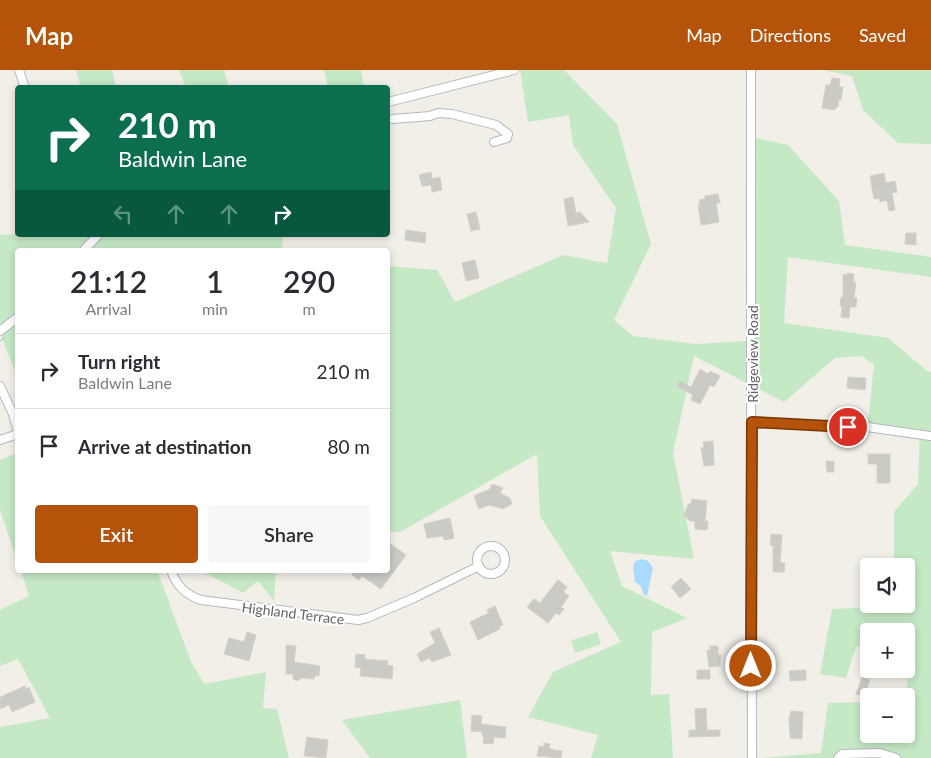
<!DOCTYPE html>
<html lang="en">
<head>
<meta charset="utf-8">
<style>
  :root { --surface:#fff; --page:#f7f7f7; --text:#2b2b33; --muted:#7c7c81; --line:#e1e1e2; --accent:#b45309 }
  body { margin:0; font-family:Lato,sans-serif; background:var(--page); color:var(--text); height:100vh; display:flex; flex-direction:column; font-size:19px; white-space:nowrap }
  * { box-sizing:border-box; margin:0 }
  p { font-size:16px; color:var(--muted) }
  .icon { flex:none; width:28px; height:28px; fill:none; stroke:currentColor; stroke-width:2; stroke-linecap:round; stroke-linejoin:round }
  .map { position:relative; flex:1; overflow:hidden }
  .details { position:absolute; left:15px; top:178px; width:375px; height:325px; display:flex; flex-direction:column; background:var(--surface); border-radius:5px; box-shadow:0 2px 8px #0003 }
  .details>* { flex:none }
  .guide { position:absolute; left:15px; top:15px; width:375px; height:152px; border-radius:5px; box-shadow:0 2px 8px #0003; background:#0b6e4f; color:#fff; overflow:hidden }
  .controls { position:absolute; left:860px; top:488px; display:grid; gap:10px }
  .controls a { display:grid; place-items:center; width:55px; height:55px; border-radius:5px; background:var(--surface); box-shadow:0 2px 8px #0003; font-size:25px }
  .pin { position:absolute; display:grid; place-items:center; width:42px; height:42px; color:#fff; margin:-21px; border:2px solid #fff; border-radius:50%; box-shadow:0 1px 5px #0007 }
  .me { position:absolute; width:55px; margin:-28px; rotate:0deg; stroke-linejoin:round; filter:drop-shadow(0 0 4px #0008) }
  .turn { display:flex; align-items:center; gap:18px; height:105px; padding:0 20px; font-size:22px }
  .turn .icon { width:65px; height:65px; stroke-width:2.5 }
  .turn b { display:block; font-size:35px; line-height:42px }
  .lanes { display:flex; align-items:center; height:48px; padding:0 20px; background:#0003; justify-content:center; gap:25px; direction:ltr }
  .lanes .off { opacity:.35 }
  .eta { display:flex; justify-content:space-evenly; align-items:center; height:85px; text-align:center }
  .eta b { font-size:30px; font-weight:600; line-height:35px }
  .primary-button { display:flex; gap:10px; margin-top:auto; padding:10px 20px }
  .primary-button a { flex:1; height:58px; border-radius:5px; background:var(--accent); color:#fff; font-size:20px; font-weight:600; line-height:58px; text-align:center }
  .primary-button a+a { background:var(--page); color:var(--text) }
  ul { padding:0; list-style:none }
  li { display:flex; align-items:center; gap:15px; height:75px; padding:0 20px; border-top:1px solid var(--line) }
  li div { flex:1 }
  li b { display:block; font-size:19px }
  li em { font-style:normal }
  header { display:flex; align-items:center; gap:30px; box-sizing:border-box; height:70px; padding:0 25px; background:var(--accent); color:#fff }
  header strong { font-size:24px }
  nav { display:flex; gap:28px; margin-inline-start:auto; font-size:18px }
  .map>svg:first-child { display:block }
  .green { fill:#c5e8c5 }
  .water { fill:#aadaff }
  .building { fill:#cccac5; stroke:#d6d1c6 }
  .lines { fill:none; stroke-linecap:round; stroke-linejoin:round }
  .minor-casing { stroke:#b5b8bc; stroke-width:10 }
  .path { stroke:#9cc7a9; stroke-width:1; stroke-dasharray:5 2.5; stroke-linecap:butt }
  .minor { stroke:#fff; stroke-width:8 }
  .route-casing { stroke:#753606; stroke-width:12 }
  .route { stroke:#b45309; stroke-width:9 }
  .labels { text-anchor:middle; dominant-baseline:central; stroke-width:4; stroke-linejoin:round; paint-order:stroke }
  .street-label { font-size:14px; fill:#5f6368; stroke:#fff }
</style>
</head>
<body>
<header>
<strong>Map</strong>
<nav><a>Map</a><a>Directions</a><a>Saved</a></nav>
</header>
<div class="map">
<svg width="931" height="688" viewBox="0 0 931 688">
  <rect width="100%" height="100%" fill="#f1efe8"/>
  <g class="green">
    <path d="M76,0H112L116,17H81Z"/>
    <path d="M179,0H224L229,17H186Z"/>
    <path d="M324,0H361L364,17H328Z"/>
    <path d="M520,0H564L617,54L651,174L614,250L633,266L695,274L748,271L750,67L788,75L839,131L845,175L931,187V207L788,187L784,253L888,268L927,301L931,302V688H763L821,683L828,633L869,632V664H906L908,588L906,586V561H869V575L856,577L846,608L820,604L832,539L894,536V534H906V496H894V442L918,414L920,361L868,354L874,294L861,286L835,288L784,332L694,286L673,383L694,489L610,481L622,516L687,548L652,562L651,625L669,624L673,688H591L598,665L528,647L553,602L621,572L540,446L537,384L400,462L388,461V196L437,200L455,232L563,185L607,193L616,138L573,75L569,45L528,52Z"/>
    <path d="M823,0H931V74L898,73L863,40L852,6Z"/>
    <path d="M17,164L18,165H283L282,180H18L17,306L0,263V165Z"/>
    <path d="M17,383V491L0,440V390Z"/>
    <path d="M21,500H157L191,592L204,614L266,602L263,638L277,639L289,688H0V657L50,648L18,589L0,596V540L29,526Z"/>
    <path d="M200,500H276L274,531L258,511L243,523Z"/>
    <path d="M597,562L601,574L575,583L571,571Z"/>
    <path d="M460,630L467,688H370L342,650Z"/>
  </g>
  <path class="water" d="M642,489L648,491L653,498L647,526L644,525L641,516L635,512L633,496L635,491Z"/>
  <g class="building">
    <path d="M832,8L840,9L839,17H843L841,30L839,29L838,37H836L835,40L822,38L826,15H830Z"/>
    <path d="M431,102L432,109L440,107L442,120L432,122L431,115L422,116L419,105Z"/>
    <path d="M884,103L886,113L895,111L897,122L892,123L895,140L889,141L887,130L880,132L879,128L874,129L870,106Z"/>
    <path d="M718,124L720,133H716L719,152L701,155L698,135H700L699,130L705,129V126Z"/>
    <path d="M573,127L576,143L580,142L589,152L568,156L564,129Z"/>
    <path d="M476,142L480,159L471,161L467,144Z"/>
    <path d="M406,160L426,163L425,173L405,170Z"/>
    <path d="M906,163H916V175L905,174Z"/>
    <path d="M475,190L479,208L466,211L462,193Z"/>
    <path d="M847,203L854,204L853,212H856L854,228H857L856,237H850L849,248L841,247L842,236H840L841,227H843V204L847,205Z"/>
    <path d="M700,299L708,304L710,301L720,306L714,317L710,315L700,334L691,330L693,325L677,316L680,311L691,317Z"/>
    <path d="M848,307L866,308L865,320L847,318Z"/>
    <path d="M713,371L714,395L704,396L701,378H704L703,372Z"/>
    <path d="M868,384H890V413H877V394H868Z"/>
    <path d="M826,391H834V402H827Z"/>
    <path d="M492,414L503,418L500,423L510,428L512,434L503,439L489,435L479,439L474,426L490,419Z"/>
    <path d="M692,429L707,431L705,451H708L707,460L695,459V451H690L684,445L688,434H691Z"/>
    <path d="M450,448L454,468L444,470L443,466L427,468L424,454Z"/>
    <path d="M771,464L782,465L780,493H785L784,502H773V476L770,475Z"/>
    <path d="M388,472L406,485L381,519L362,506L359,510L352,505L355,500H388Z"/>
    <path d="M681,508L691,519L680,528L671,517Z"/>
    <path d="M558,510L567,517L563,522L569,526L561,537L564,539L559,545L556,543L548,553L527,537L534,529L540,533Z"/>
    <path d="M495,536L503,555L499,557L500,559L478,570L470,552L489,543L487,540Z"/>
    <path d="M439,558L451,585L432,592L430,588L421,592L417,584L435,573L430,562Z"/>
    <path d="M247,562L256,565L249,591L224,584L229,568L244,572Z"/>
    <path d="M286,575L296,576L294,592L320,596L319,606L315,605L314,609L301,608L298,611L293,609V604H286Z"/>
    <path d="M710,576H718V585H721L720,596L709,597L707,580H710Z"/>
    <path d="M356,584L365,585V589L388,591L387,595L393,596L392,609L360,606L361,598L355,597Z"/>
    <rect x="697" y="600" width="13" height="9"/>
    <path d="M806,600V610L790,611L789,601Z"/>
    <path d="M862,607L870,610L867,618L887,626H869V628L856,624Z"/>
    <path d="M25,616L26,619L29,617L35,632L12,642L9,635L0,639V627Z"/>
    <path d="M706,638L707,660H720V666L689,667V660H696L695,639Z"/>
    <path d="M791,641L803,642L802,669L790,668L789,646H790Z"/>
    <path d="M472,645L482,646L481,654L506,657L505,668L494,667L493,674L483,673L484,666H482V662L471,661Z"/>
    <path d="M307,667L328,670L326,688L304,686Z"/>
    <path d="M544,673L550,674L549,678L554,680L562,681L561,688L537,686L539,676L544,677Z"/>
  </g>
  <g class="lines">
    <defs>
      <g id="minor">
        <path d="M19,0L25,18"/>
        <path d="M751,0C752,229 750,459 752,688"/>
        <path d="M388,32L514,0"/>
        <path d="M393,49L430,46L438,43L452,44L496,55L508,64L507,68L494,72"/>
        <path d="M84,180L98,165"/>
        <path d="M0,261L18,247"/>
        <path d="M0,316L13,344L18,361"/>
        <path d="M752,353L867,357L930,366"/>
        <path d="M0,370L18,364"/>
        <circle cx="491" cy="490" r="14"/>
        <path d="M171,500C176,516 186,525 201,530L358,550L367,548L414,528L479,496"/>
        <path d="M838,688L842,684L880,683L896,688"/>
      </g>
    </defs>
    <use href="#minor" class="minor-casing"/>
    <path class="path" d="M0,271L4,268"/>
    <use href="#minor" class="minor"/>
  </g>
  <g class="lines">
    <defs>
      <path id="route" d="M751,596L752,352L848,357"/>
    </defs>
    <use href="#route" class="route-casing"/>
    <use href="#route" class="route"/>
  </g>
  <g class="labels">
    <g class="street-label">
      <text transform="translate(752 284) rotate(-90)">Ridgeview Road</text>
      <text transform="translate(293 543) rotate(7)">Highland Terrace</text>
    </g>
  </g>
</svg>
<div class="controls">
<a><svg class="icon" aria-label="sound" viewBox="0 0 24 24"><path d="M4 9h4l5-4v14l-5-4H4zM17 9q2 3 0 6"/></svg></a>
<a>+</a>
<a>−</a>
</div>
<div class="pin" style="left:848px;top:357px;background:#d93025"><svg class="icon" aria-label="arrive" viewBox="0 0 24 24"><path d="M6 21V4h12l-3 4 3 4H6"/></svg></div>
<svg class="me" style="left:751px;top:596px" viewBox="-20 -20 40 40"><circle r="17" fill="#b45309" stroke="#fff" stroke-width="3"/><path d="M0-11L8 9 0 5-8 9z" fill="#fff"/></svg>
<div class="guide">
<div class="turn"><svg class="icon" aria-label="right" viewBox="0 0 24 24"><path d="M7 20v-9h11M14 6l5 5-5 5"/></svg><div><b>210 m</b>Baldwin Lane</div></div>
<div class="lanes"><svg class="icon off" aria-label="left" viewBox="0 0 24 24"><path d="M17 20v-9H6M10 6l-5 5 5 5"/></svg><svg class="icon off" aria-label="ahead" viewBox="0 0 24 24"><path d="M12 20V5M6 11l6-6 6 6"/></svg><svg class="icon off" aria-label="ahead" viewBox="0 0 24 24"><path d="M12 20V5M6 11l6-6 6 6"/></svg><svg class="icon" aria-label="right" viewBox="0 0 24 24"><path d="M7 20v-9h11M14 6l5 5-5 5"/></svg></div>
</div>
<section class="details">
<div class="eta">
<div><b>21:12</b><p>Arrival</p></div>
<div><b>1</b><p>min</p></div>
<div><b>290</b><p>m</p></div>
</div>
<ul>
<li><svg class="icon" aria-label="right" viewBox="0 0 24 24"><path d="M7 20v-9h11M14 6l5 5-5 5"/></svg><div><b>Turn right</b><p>Baldwin Lane</p></div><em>210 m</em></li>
<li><svg class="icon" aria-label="arrive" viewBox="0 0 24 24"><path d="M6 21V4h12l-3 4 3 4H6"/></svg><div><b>Arrive at destination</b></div><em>80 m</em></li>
</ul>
<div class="primary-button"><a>Exit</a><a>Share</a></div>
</section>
</div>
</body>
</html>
